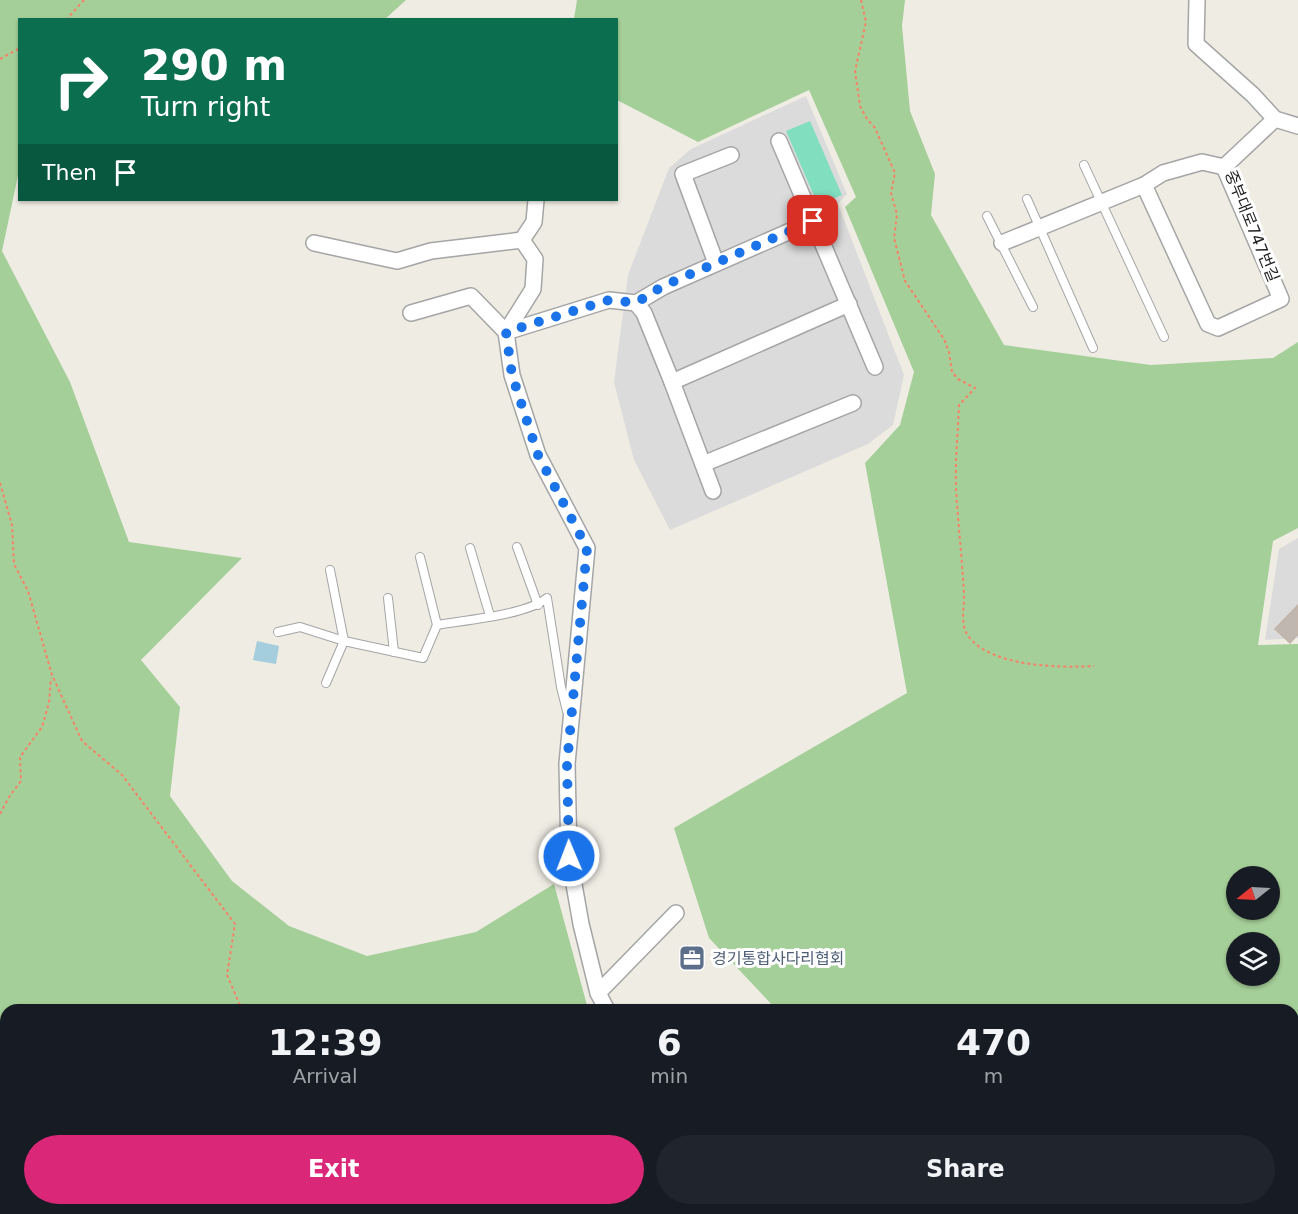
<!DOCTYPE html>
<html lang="en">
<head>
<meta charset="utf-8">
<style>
  :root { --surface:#171b24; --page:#20242c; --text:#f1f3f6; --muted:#9ea1a6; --accent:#db2777 }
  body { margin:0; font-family:"DejaVu Sans","Noto Sans KR",sans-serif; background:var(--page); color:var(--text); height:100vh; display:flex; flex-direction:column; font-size:22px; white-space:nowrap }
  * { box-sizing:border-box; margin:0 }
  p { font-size:20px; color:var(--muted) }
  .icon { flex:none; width:33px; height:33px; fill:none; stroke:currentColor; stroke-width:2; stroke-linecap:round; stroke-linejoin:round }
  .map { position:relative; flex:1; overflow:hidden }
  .details { position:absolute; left:0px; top:1004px; width:1299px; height:212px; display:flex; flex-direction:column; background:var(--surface); border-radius:18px 18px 0 0; box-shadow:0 2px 4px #0004 }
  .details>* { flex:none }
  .hud { position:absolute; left:18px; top:18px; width:600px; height:183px; border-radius:0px; box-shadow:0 2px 4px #0004; background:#0b6e4f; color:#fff; overflow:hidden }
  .needle { width:39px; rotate:252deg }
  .controls { position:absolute; left:1226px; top:866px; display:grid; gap:12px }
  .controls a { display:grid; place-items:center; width:54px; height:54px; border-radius:50%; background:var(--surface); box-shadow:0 2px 4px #0004; font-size:30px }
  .pin { position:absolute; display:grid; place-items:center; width:51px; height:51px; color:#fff; margin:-26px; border-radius:12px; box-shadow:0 3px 9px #0006 }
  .me { position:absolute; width:66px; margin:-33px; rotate:359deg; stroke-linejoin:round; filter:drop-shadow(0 0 4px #0008) }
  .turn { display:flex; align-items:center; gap:21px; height:126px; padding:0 24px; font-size:27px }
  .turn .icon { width:78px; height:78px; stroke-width:2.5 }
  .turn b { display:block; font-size:42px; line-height:51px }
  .then { display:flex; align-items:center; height:57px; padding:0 24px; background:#0003; gap:12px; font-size:22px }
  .eta { display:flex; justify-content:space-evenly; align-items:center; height:102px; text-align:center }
  .eta b { font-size:36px; font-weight:700; line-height:42px }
  .button { display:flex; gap:12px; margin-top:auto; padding:12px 24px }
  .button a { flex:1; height:69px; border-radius:36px; background:var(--accent); color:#fff; font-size:24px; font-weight:700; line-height:69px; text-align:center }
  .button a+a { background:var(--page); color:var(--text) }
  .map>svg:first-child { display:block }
  .residential { fill:#dcdbdb }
  .commercial { fill:#f0d5d3 }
  .forest { fill:#a5cf98; fill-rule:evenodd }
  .pitch { fill:#81dfbf }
  .water { fill:#a4cddd }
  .building { fill:#c0b8b0; stroke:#c1b3a6; stroke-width:1.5 }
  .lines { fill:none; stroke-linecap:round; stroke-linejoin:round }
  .lane-casing { stroke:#a5a5a5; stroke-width:10 }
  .street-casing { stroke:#a5a5a5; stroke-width:18 }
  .path { stroke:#fa8069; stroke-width:2; stroke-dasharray:3 3; stroke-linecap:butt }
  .lane { stroke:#fff; stroke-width:8 }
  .street { stroke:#fff; stroke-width:15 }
  .route { stroke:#1a73e8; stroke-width:10; stroke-dasharray:0 18 }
  .labels { text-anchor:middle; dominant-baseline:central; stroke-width:6; stroke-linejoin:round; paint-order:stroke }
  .street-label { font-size:16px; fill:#1e1e1e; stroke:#fff }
  .service-label { font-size:16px; fill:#4e5e75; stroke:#fff; text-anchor:start }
</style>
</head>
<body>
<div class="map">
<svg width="1298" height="1214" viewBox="0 0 1298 1214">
  <rect width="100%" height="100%" fill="#efece4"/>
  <g class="residential">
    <path d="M806,96L847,194L838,204L904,375L893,425L868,444L670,530L634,460L614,382L628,275L669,168L691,149Z"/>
    <path d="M1298,538V638L1265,640L1279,549Z"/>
  </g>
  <path class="commercial" d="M845,1209H892L898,1214H841Z"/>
  <g class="forest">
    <path d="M0,0H406L384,20H20L19,171L2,251L70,382L129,542L242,558L141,660L180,707L170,796L232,881L289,926L367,956L476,932L554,884L588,1009L6,1010V1209H448L447,1214H0Z"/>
    <path d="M577,0H905L902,26L910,111L935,174L931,215L1004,345L1151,365L1273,358L1298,342V528L1273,541L1258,645L1298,644V1214H924L920,1209H1293V1010L776,1009L709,938L674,828L907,693L865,463L900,425L914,372L845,207L856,197L809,90L698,142L617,100L616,20L574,19ZM1236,876H1269V909H1236ZM1236,942H1269V975H1236Z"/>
  </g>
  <path class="pitch" d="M810,121L842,195L818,205L786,131Z"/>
  <path class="water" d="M257,641L279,646L276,664L253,660Z"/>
  <path class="building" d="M1298,605V634L1290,643L1275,629Z"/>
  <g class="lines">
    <defs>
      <g id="lane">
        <path d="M1084,165L1164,337"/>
        <path d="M1027,199L1093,348"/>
        <path d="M987,216L1033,307"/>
        <path d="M517,547L538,605"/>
        <path d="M470,548L490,616"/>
        <path d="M420,557L437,625"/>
        <path d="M388,598L394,652"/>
        <path d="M278,632L300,627L344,641L423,658L437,625C466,620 526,615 547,598L561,687L567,711"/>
        <path d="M326,683L344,641L330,570"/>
      </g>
      <g id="street">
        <path d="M1197,0L1196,44L1253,95L1275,119L1298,126"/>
        <path d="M779,141L875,367"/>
        <path d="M1144,185L1208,324L1218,328L1281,299L1224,167L1275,119"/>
        <path d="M522,240L534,222L536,200"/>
        <path d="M314,243L397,261L431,251L522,240L535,259L533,289L506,332"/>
        <path d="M1002,243L1144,185L1163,173L1202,162L1224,167"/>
        <path d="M716,263L683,174L731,155"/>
        <path d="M636,303L644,313L672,382L849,304"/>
        <path d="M411,313L471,296L506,332"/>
        <path d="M506,332L512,375L538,455L587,548L567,764L569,856L581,924L598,993L607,1010"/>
        <path d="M506,332L609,300L636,303L663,287L813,221"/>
        <path d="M672,382L713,491"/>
        <path d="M703,464L853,403"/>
        <path d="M598,993L676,913"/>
        <path d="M724,1209L725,1214"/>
      </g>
    </defs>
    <use href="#lane" class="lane-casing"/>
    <use href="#street" class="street-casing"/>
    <g class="path">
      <path d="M861,0L866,22L855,71L860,106L867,119L875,128L895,173L891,193L897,214L894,238L905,281L944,339L949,352L952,372L958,379L975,388L959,405C958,432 955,460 956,488C958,523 962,558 964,593C965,607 959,625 969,637C992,667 1060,668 1094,666"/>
      <path d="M66,20L84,0"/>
      <path d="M0,59L20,48"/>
      <path d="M0,483L12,525L14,564L28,591L52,675L82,741L122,775L235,924L227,975L242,1010"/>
      <path d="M0,814L9,797L21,781L20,757L42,727L49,703L51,678"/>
      <path d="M372,1209L375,1214"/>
    </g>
    <use href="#lane" class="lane"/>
    <use href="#street" class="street"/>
  </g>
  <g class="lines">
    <path class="route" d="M569,856L567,764L587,548L538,455L512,375L506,332L609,300L636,303L663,286L813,221"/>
  </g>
  <defs>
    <symbol id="office-square" viewBox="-11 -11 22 22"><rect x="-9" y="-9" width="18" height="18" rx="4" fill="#5c6f8a" stroke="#fff"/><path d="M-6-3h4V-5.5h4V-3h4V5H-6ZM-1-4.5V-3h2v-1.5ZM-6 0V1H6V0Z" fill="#fff"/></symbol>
  </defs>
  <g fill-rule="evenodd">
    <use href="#office-square" x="677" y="943" width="30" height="30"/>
  </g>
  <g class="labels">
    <g class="street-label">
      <text transform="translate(1252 226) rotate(68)">중부대로747번길</text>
    </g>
    <g class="service-label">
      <text x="712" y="958">경기통합사다리협회</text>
    </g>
  </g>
</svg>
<div class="controls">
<a><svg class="needle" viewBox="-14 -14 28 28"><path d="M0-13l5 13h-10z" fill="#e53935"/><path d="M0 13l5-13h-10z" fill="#9ea1a6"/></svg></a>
<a><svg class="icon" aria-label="layers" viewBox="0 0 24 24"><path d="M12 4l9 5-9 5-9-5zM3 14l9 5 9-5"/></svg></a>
</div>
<div class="pin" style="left:813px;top:221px;background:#d93025"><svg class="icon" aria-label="arrive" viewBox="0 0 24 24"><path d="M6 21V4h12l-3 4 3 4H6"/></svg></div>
<svg class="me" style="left:569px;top:856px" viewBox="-20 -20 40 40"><circle r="17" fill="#1a73e8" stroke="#fff" stroke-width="3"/><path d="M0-11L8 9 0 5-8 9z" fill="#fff"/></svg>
<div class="hud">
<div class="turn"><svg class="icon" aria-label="right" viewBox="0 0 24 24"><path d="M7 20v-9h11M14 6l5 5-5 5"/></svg><div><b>290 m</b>Turn right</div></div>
<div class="then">Then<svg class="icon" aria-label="arrive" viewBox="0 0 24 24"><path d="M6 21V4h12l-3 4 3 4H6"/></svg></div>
</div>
<section class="details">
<div class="eta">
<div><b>12:39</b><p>Arrival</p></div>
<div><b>6</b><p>min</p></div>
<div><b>470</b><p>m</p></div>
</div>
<div class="button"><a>Exit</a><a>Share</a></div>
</section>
</div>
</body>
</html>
